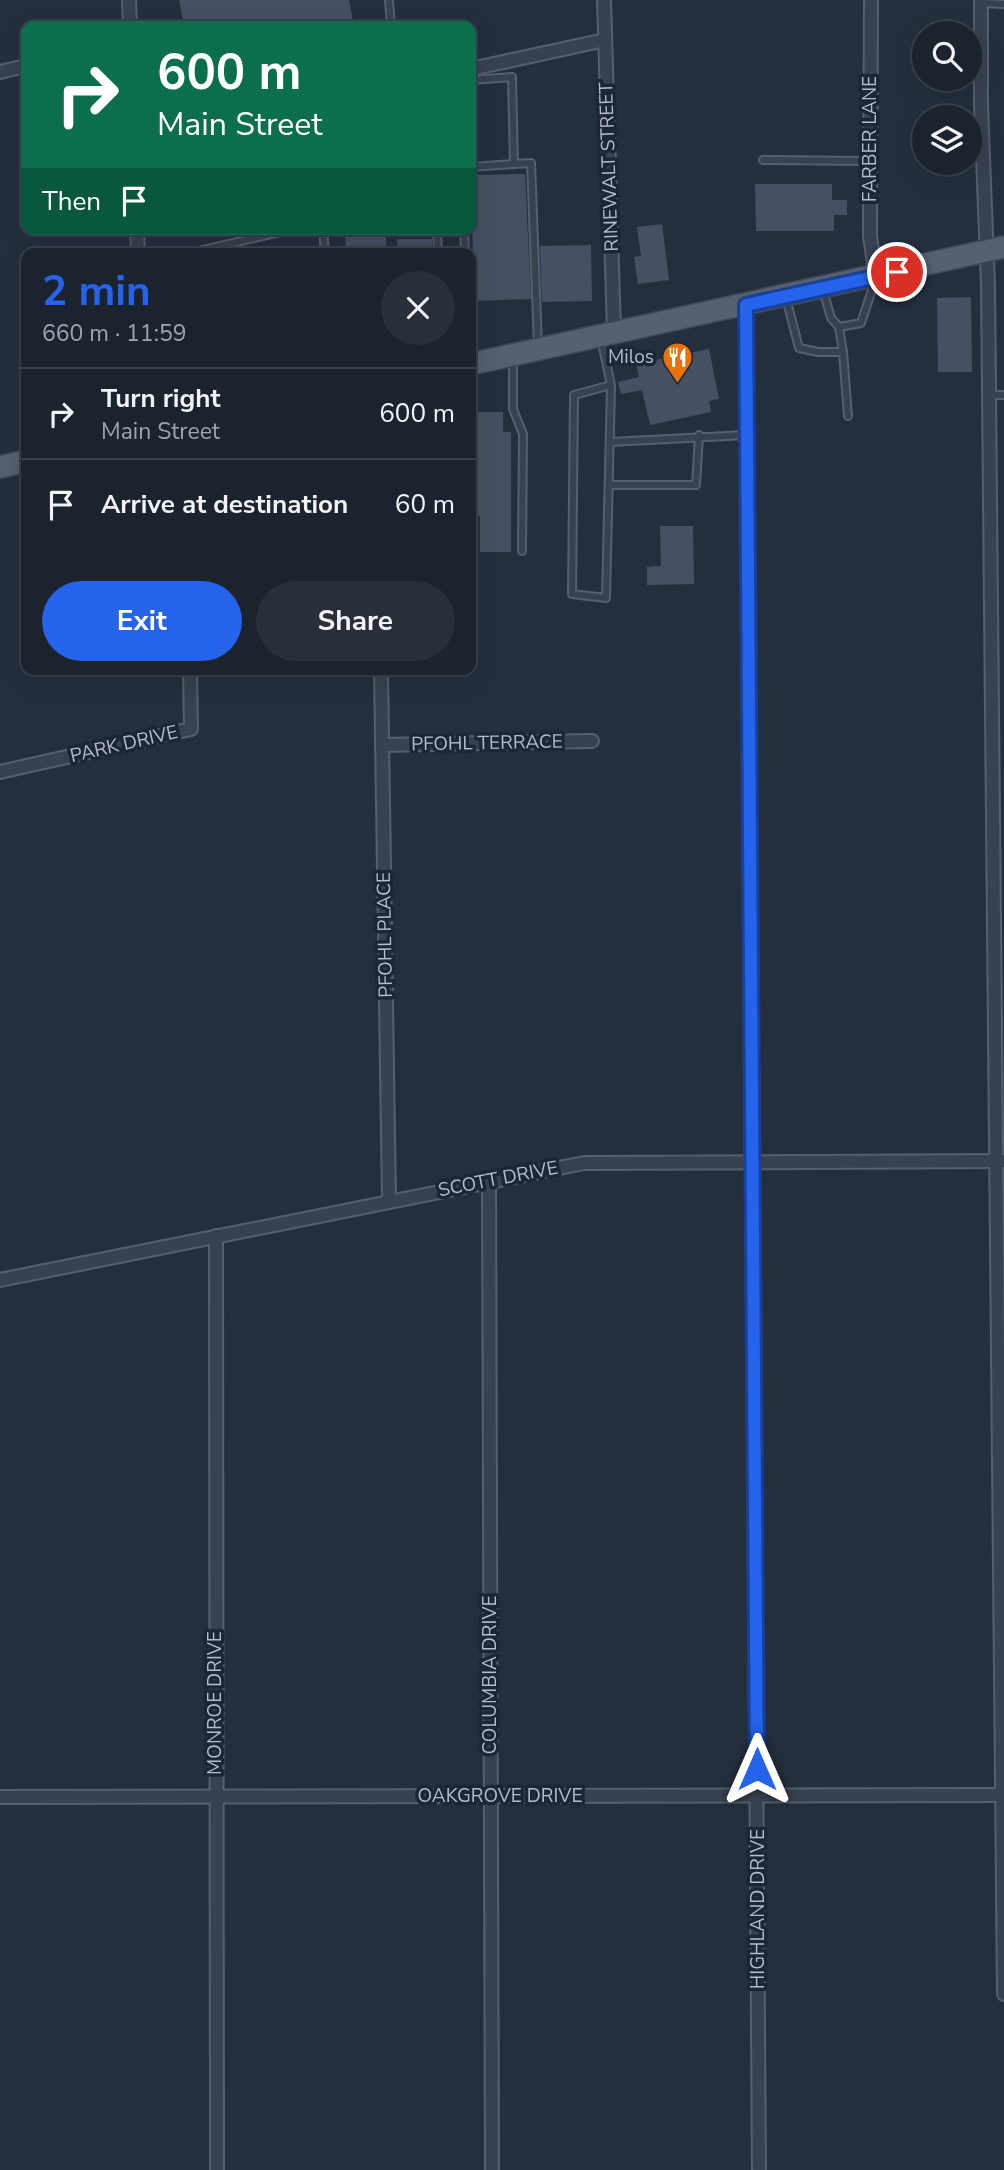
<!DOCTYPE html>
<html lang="en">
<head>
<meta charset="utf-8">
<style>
  :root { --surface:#1b232e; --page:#282f3a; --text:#f1f3f6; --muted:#a0a4aa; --line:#39404a; --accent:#2563eb }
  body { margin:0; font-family:"Nunito Sans",sans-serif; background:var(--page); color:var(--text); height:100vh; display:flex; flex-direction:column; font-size:26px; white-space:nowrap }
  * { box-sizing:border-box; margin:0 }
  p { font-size:23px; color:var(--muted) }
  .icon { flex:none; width:38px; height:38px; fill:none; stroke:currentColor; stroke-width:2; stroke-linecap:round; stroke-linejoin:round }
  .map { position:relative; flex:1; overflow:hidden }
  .details { position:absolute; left:21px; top:248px; width:455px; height:427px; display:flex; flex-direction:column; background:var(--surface); border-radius:14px; box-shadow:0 7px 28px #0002,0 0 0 2px var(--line) }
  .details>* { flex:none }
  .guide { position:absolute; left:21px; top:21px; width:455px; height:214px; border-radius:14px; box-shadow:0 7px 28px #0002,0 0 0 2px var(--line); background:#0b6e4f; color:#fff; overflow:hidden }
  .tools { position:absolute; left:912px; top:21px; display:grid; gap:14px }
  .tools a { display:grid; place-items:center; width:70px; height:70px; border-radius:50%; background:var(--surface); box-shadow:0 7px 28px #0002,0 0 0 2px var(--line); font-size:35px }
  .pin { position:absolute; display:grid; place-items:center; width:60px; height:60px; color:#fff; margin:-30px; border:4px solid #fff; border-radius:50%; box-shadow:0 2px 7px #0007 }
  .me { position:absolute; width:77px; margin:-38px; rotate:0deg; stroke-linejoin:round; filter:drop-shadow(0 0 5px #0008) }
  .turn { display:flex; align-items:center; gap:24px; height:147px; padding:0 21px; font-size:32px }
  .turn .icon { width:91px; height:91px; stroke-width:2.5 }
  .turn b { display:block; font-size:49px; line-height:60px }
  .then { display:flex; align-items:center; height:66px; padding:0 21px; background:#0003; gap:14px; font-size:26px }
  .round { display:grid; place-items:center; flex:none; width:74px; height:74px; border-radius:37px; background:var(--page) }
  .summary { display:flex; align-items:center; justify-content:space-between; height:119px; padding:0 21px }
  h1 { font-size:42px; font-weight:700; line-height:52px; color:var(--accent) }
  .cta { display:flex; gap:14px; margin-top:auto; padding:14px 21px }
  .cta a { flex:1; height:80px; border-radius:42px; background:var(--accent); color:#fff; font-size:28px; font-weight:700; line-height:80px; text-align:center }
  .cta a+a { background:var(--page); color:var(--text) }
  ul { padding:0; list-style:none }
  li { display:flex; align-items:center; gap:21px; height:91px; padding:0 21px; border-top:2px solid var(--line) }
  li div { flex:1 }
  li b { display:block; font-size:26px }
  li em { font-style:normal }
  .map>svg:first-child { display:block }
  .building { fill:#455162 }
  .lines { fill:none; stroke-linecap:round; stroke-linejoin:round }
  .service-casing { stroke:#565f6c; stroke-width:10 }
  .minor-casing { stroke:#565f6c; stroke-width:16 }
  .primary-casing { stroke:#414a57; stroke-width:24 }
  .service { stroke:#38414e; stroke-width:6 }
  .minor { stroke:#38414e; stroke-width:12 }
  .primary { stroke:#56606e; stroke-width:21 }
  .route-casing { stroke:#184099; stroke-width:18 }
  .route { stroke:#2563eb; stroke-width:12 }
  .labels { text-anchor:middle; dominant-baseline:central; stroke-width:7; stroke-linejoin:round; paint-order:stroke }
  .street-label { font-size:19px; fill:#b4bcc9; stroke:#1d2633 }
  .poi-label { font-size:19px; fill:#b4bcc9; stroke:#1d2633; text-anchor:end }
</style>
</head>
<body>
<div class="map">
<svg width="1004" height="2170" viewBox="0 0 1004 2170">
  <rect width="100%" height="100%" fill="#242f3e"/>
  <g class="building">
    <path d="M179,0H349L354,26H184Z"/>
    <path d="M525,174L531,299L474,301L471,175Z"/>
    <path d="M755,184H832V200H847V215H834V231H756Z"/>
    <path d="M662,224L669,280L638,284L634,257L641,256L637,227Z"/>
    <path d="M345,229H386V252L346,254Z"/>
    <path d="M397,239H432V254H398Z"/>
    <path d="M591,245L592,301L542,302L540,246Z"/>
    <path d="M971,297L972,372H938L937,298Z"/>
    <path d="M709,349L719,399L709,401L711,412L650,425L642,390L621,394L618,382L639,377L636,364Z"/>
    <path d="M475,412H503V432H511V552H480V516H475Z"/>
    <path d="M660,526H693L694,584L647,585V567L661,566Z"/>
  </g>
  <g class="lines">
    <defs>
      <g id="service">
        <path d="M389,0L391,26"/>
        <path d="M981,3L1004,4"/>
        <path d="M471,80L512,77L514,164L531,163L538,346"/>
        <path d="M763,160L870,161"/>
        <path d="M471,167L514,164"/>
        <path d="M323,229L325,254"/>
        <path d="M437,229L438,254"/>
        <path d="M464,229L465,254"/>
        <path d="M185,254L293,229"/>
        <path d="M823,290L831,318L839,327L861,323L875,281"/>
        <path d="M786,298L799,348L818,352H843L848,416"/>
        <path d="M839,327L843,352"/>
        <path d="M601,338L611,385L574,395L572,594L606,598L611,385"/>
        <path d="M513,360V409L523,434L522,551"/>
        <path d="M989,395H1004"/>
        <path d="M610,442L746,435"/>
        <path d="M609,485H696L699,435"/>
      </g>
      <g id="minor">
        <path d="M129,0L130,26"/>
        <path d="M604,0L614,333"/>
        <path d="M871,0L870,236L876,277"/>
        <path d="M981,0V106L988,285L1004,1994"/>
        <path d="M471,69L605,40"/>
        <path d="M0,72L26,66"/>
        <path d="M137,229L138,254"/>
        <path d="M746,305L759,2170"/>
        <path d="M381,670L389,1200"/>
        <path d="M382,745L592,741"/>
        <path d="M0,772L191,729L190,670"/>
        <path d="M489,1181L492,2170"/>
        <path d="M216,1236L217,2170"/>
        <path d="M0,1280L584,1163L1003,1161"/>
        <path d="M0,1797L1001,1795"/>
      </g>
      <g id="primary">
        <path d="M471,364L1004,247"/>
        <path d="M0,467L26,461"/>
      </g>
    </defs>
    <use href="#service" class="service-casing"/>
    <use href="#minor" class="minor-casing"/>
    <use href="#primary" class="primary-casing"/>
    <use href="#service" class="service"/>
    <use href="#minor" class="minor"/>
    <use href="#primary" class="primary"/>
  </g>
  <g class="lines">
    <defs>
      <path id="route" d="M757,1769L746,305L897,272"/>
    </defs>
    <use href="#route" class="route-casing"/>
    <use href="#route" class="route"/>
  </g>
  <defs>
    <symbol id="restaurant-pin" viewBox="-11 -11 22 30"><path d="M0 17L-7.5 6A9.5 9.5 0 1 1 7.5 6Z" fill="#e8710a" stroke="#1d2633"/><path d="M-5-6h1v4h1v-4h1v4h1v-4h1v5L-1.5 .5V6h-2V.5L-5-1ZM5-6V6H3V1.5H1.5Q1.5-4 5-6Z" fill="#fff"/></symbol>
  </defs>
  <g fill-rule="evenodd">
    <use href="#restaurant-pin" x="660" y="340" width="35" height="47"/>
  </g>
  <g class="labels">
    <g class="street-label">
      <text transform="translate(870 139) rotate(-90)">FARBER LANE</text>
      <text transform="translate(609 167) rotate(-92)">RINEWALT STREET</text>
      <text transform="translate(487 743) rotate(-1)">PFOHL TERRACE</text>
      <text transform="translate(124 744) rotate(-13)">PARK DRIVE</text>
      <text transform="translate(385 935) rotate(-91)">PFOHL PLACE</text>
      <text transform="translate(498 1179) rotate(-11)">SCOTT DRIVE</text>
      <text transform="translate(490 1675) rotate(-90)">COLUMBIA DRIVE</text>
      <text transform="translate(215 1703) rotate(-90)">MONROE DRIVE</text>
      <text x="500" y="1796">OAKGROVE DRIVE</text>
      <text transform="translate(758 1909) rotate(-90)">HIGHLAND DRIVE</text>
    </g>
    <g class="poi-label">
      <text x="654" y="357">Milos</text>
    </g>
  </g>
</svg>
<div class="tools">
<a><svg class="icon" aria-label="search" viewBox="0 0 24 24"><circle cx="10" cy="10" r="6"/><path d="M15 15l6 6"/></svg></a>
<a><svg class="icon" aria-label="layers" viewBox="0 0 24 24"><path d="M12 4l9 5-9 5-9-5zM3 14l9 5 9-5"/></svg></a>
</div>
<div class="pin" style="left:897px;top:272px;background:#d93025"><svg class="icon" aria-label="arrive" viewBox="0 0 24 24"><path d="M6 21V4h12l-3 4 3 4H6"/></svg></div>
<svg class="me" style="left:757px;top:1769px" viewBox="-20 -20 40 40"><path d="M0-17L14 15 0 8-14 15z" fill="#2563eb" stroke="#fff" stroke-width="4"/></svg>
<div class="guide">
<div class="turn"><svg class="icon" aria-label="right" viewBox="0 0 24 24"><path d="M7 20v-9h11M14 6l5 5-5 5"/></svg><div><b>600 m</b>Main Street</div></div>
<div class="then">Then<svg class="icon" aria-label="arrive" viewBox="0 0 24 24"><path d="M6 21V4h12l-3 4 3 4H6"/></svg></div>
</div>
<section class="details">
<div class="summary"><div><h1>2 min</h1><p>660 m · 11:59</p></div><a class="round"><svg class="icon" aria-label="close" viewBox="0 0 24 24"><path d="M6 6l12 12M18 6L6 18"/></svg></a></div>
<ul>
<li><svg class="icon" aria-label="right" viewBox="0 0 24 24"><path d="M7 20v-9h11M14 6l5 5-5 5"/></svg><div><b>Turn right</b><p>Main Street</p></div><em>600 m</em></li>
<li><svg class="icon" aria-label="arrive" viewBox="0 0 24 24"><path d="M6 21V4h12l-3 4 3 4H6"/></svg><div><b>Arrive at destination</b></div><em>60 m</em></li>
</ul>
<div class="cta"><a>Exit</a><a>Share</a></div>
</section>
</div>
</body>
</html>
